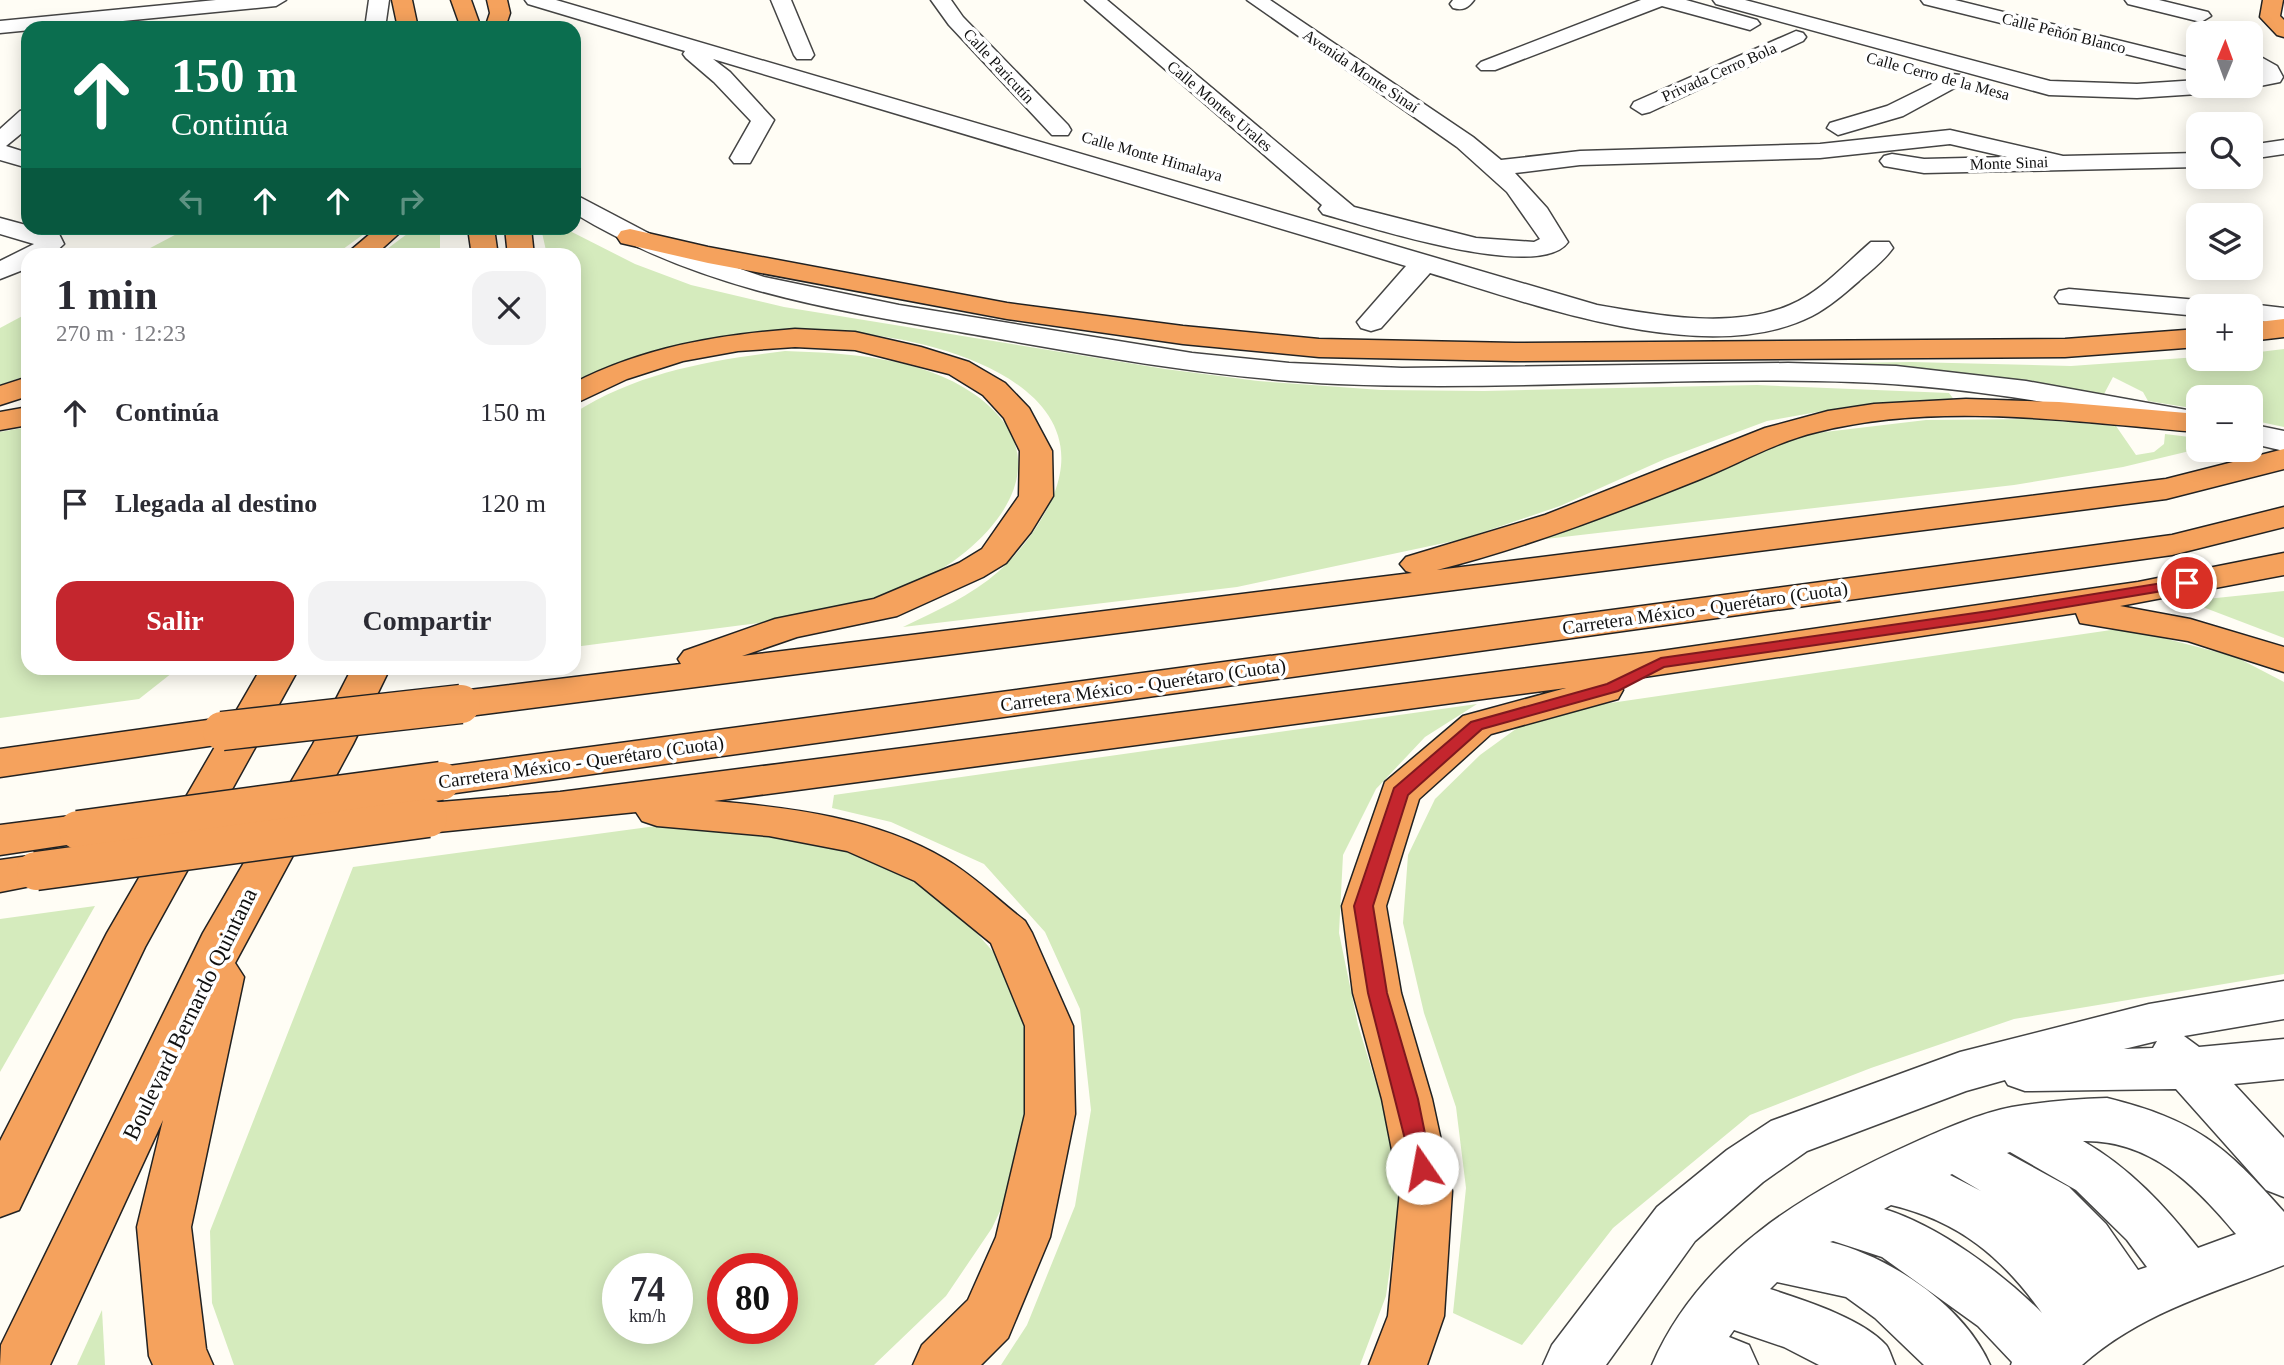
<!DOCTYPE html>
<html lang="es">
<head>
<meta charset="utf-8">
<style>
  :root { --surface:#fff; --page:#f2f2f3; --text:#2b2b33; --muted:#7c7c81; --accent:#c4262e }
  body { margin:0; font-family:"Times New Roman",serif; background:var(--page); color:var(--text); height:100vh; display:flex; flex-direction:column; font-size:26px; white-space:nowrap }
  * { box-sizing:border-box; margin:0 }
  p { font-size:23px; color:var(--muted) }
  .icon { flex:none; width:38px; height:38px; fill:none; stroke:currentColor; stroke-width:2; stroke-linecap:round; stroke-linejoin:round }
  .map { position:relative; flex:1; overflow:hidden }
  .panel { position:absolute; left:21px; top:248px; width:560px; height:427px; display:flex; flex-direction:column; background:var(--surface); border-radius:21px; box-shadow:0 4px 18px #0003 }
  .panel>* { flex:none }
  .hud { position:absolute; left:21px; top:21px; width:560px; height:214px; border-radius:21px; box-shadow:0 4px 18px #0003; background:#0b6e4f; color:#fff; overflow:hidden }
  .needle { width:46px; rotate:1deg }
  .buttons { position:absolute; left:2186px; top:21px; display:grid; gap:14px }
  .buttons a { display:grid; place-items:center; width:77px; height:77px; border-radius:14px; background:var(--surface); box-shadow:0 4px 18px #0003; font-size:35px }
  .speed { position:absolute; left:602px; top:1253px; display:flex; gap:14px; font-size:35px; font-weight:700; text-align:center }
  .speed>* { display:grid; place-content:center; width:91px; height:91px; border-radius:50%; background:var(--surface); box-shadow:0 4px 18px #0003; line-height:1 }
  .speed small { font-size:18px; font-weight:400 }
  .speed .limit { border:10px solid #d22; background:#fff; color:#111 }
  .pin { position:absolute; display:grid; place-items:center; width:60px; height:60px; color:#fff; margin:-30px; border:4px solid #fff; border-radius:50%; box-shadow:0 2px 7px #0007 }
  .me { position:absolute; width:77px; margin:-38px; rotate:348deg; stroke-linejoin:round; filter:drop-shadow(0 0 5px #0008) }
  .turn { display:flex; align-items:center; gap:24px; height:147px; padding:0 35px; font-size:32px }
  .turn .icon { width:91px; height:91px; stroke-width:2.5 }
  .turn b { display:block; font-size:49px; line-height:60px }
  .lanes { display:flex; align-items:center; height:66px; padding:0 35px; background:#0003; justify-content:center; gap:35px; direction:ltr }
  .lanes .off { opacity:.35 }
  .round { display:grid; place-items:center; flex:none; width:74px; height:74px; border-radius:21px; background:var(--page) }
  .headline { display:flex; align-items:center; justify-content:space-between; height:119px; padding:0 35px }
  h1 { font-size:42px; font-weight:700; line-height:52px }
  .button { display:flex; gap:14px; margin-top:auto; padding:14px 35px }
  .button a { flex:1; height:80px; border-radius:21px; background:var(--accent); color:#fff; font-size:28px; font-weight:700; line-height:80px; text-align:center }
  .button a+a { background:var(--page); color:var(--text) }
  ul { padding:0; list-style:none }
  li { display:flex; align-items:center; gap:21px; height:91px; padding:0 35px }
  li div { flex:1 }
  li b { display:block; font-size:26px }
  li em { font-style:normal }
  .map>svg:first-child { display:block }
  .green { fill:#d5ebbd; fill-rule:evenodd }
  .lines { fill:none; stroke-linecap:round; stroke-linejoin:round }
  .minor-casing { stroke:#444; stroke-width:3 }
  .highway-casing { stroke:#222; stroke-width:3 }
  .minor { fill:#fff; fill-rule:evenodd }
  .highway { fill:#f5a25d; fill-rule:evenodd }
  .highway-bridge-casing { stroke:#222; stroke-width:41; stroke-linecap:butt }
  .highway-bridge { stroke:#f5a25d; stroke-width:38 }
  .route { fill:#c4262e; stroke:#7f191e; stroke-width:2 }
  .labels { text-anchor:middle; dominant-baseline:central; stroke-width:7; stroke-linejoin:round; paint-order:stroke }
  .far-street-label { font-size:16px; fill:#111; stroke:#fff }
  .street-label { font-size:19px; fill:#111; stroke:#fff }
  .near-street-label { font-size:23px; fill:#111; stroke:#fff }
</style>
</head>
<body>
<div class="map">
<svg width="2284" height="1365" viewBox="0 0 2284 1365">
  <rect width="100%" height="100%" fill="#fffdf5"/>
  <g class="green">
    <path d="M188,228H372L335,255H137Z"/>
    <path d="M415,228H440V255H379Z"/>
    <path d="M541,228H564L635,264L691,285L784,307L1165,369L1258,381L1381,390L1484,391L1757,385L1949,393L1955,401L1851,406L1767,421L1665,459L1560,506L1463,539L1237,587L903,627C936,611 971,596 999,571C1022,550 1042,523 1054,494C1098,382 934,339 853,333C756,325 663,342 574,381V256L547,255Z"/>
    <path d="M28,313V375L0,385V328Z"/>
    <path d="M2284,349V427L2251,420L2250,397H2198V409L2148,401L2143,392L2113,377L2104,394L2030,383L1734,365L1911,362L2071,366L2198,357L2250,359L2251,353Z"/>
    <path d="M785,351C847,353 921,357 974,394C1071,462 989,549 913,585C859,611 801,617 743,625C686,632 630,640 574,647V413C638,372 711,360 785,351Z"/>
    <path d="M2031,419L2116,426L2136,455L2154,452L2164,444L2165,434L2198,438V449L2123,467L2014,485L1537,540L1757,447L1808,434L1926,420Z"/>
    <path d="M28,427V668L177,669L139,699L0,718V432Z"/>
    <path d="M2284,591V638L2187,601Z"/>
    <path d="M2125,628L2236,657L2284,682V974L2014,1019L1871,1068L1750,1115L1613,1228L1522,1345L1453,1313L1466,1188L1456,1107L1424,1013L1403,923L1408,855L1435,799L1480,755L1520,726L1590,706Z"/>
    <path d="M1477,704L1425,737L1376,789L1343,855L1339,933L1358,1025L1387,1119L1399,1203L1386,1296L1360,1365H1001L1027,1325L1075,1206L1091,1110L1080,1009L1045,932L984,864L891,822L832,808L834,795Z"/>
    <path d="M671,824H735L872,853L944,896L1011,972L1038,1059L1022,1165L992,1228L946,1296L874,1365H234L212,1303L210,1231L353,867ZM618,1269H677V1328H618ZM723,1269H782V1328H723Z"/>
    <path d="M95,906L0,1072V919Z"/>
    <path d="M102,1310L105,1365H77Z"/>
  </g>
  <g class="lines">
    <defs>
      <g id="minor">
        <path d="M216,0H286L276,6L0,33V21Z"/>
        <path d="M369,0H389L385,28H365Z"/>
        <path d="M525,0H556L1597,305C1656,315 1732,330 1790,305C1821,292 1845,264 1871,242H1889L1893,248C1884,261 1870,271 1859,281C1844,294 1829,307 1812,316C1707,369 1535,305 1430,273L1381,328L1371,331L1361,328L1357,322L1406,266L713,59L730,72L774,120L750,163H734L730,158L751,121L714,82L686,58L683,54L685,51L528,4Z"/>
        <path d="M771,0H791L814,55L811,59H797L794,55Z"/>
        <path d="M931,0H951L963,17L1068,125L1071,130L1068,135H1052L949,25Z"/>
        <path d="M1085,0H1107L1354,207L1476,238L1534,242L1540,239L1507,192L1457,147L1247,0H1270L1473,137L1501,160L1580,151L1820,144L1950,130L2063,156L2198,153V167L1924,173L1884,166L1880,161L1884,156L1892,154L1924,159L2007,157L1950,144L1820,158L1580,165L1515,173L1547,208L1568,242C1540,283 1367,226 1323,214L1319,209L1322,205Z"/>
        <path d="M1453,0H1474C1468,8 1463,11 1453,8L1450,4Z"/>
        <path d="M1641,0H1686L1757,20L1760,24L1750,30L1662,6L1495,70H1481L1477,66L1481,62Z"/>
        <path d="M1713,0H1745L2050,81L2137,84L2198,80V86H2224L2213,93L2137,98L2049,95L1716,4Z"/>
        <path d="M1921,0H1955L2198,60V72L1924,4Z"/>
        <path d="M2125,0H2159L2208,12L2211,16L2201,22L2128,4Z"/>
        <path d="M1796,31L1803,33L1806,37L1803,41L1650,112L1642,114L1631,107L1634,102Z"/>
        <path d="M2250,51L2277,66L2283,77L2280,82L2250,88L2242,87L2250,86V75L2259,74L2250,67Z"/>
        <path d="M1952,74L1960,75L1963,80L1960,85L1903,116L1838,135L1827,128L1830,123L1887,106Z"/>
        <path d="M28,109V128L6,146L28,153V168L0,160V129L20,111Z"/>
        <path d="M2284,140V154L2250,159V145Z"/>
        <path d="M574,194L673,246L764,277L899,305L1192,353L1289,363L1402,368L1788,363L1896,366L2026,381L2198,412V430C2084,408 1969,386 1853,382C1681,376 1510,391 1338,384C1211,378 1085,354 960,332C822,308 695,287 574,213Z"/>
        <path d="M0,218L59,234L64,244L51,256H28V268L0,279V261L34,244L0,234Z"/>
        <path d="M2069,289L2198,300L2211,306H2198V316L2059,303L2055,297L2059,291Z"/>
        <path d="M2250,304L2284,308V324L2250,320V306H2240Z"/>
        <path d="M2250,424L2284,431V451L2250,443Z"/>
        <path d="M2284,981V1019L2184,1036L2199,1047L2284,1039V1079L2234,1084L2284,1138V1197L2266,1190L2176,1089L2025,1091L2008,1085L2005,1080L1966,1091L1807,1151L1763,1182L1695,1241L1606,1365H1543L1552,1345L1657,1207L1727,1150L1771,1121L1960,1052L2149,1004ZM2157,1041L2153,1048L2124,1049Z"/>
        <path d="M2107,1098C2195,1120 2224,1144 2284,1212V1265C2213,1293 2140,1313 2082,1365H2011L2012,1362L1978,1326L1882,1257L1833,1241L1830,1242C1891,1257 1964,1306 1990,1365H1924L1875,1318L1846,1297L1777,1282L1770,1289C1803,1300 1862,1318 1886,1345C1890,1350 1892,1359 1895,1365H1819L1784,1347L1734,1330L1729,1337L1749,1345L1758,1365H1652C1700,1254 1806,1191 1913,1143C1942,1130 1980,1113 2012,1107C2043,1102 2074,1099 2107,1098ZM2083,1141C2151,1140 2195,1185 2236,1234L2198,1248C2165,1206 2130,1168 2083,1141ZM2010,1152L2076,1190L2127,1240L2147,1267L2138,1270L2106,1224L2069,1187L2007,1153ZM1952,1174L1981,1191L1950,1175ZM1891,1205C1959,1221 2002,1257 2042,1313C2002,1273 1939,1226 1884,1209Z"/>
      </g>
      <g id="highway">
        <path d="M392,0H412L418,28H398Z"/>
        <path d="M451,0H471L481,28H461Z"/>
        <path d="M487,0H507L510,13L505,28H485L490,13Z"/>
        <path d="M2263,0H2283L2280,16L2284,20V37L2277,35L2260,17Z"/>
        <path d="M377,228H405L374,256H344Z"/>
        <path d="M468,228H494L498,256H472Z"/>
        <path d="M505,228H531L534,256H508Z"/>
        <path d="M630,229L708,247L1007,303L1183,326L1319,339L1515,343L2065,339L2198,329V347L2065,357L1515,361L1319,357L1183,344L1007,319L708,263L621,243L617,237L621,231Z"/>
        <path d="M2284,319V337L2250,341V323Z"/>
        <path d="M795,329L855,332L921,347L969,362L1005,383L1029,408L1052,451L1053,496L1031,532L1006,563L983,577L897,616L797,637L742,656L1412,573L1406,571L1400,564L1406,557L1545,515L1765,428L1828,411L1874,404L1966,399L2059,402L2198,414V432C2074,422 1939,401 1817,432C1775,442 1738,464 1698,480C1613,514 1527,547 1437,570L2166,479L2284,449V469L2166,499L461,717L447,713L441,704L447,695L461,691L681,664L678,659L684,651L775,619L874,599L959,563L982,549L1019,496L1020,451L1004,418L983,395L949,374L855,350L795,347L738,351L683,361L627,379L574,404V383C644,347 717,335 795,329Z"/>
        <path d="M28,377V396L0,405V386Z"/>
        <path d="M28,407V425L0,430V412Z"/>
        <path d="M2284,507V527L2172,555L441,795L426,791L420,781L426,771L441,767L2172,535Z"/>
        <path d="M2284,553V575L2120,606L2190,619L2284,647V672L2188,641L2080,623L2076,613L1617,681L1623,690L1618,699L1491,734L1419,799L1386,906L1401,993L1432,1099L1452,1191L1444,1316L1427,1365H1369L1388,1316L1400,1191L1382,1099L1353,993L1342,906L1385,782L1463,716L1566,688L714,801C793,808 875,818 945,859C973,875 999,901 1025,921L1032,933L1073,1026L1075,1114L1050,1237L1008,1338L981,1365H913L922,1345L968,1300L996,1237L1025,1114V1026L991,943L915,881L847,851L769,836L657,826L642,821L636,812L428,833L413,829L407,818L413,807L428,803L560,792L1661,651L2138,582Z"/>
        <path d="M261,668H299L145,947L19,1210L0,1217V1141L107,933L216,745L0,777V749L222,718L231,720Z"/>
        <path d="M352,668H390L353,744L235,963L244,977L191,1227L206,1349L213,1365H153L149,1356L137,1227L163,1120L50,1365H0L1,1345L203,933L313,744Z"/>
        <path d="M78,815L93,819L99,830L93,841L0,855V825Z"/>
        <path d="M36,855L51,860L58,871L51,882L0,892V860Z"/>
      </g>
    </defs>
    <use href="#minor" class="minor-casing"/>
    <use href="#highway" class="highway-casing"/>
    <use href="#minor" class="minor"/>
    <use href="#highway" class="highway"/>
    <defs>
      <g id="highway-bridge">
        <path d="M222,731L461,704"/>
        <path d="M78,830L441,781"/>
        <path d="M36,871L428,818"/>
      </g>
    </defs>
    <use href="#highway-bridge" class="highway-bridge-casing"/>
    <use href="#highway-bridge" class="highway-bridge"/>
  </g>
  <path class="route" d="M2187,579L2194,583L2192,586L1989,620L1664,667L1618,691L1482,729L1408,795L1373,906L1387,993L1418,1099L1432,1168L1429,1175L1422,1178L1414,1175L1368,993L1354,906L1394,788L1471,722L1607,684L1661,658L1989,611Z"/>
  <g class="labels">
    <g class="far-street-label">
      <text transform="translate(2064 33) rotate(14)">Calle Peñón Blanco</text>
      <text transform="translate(999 66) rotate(47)">Calle Paricutín</text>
      <text transform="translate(1361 71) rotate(34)">Avenida Monte Sinaí</text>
      <text transform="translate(1719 72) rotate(-24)">Privada Cerro Bola</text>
      <text transform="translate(1938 76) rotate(15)">Calle Cerro de la Mesa</text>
      <text transform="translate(1220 106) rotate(40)">Calle Montes Urales</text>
      <text transform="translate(1152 156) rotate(16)">Calle Monte Himalaya</text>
      <text transform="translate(2009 163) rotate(-2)">Monte Sinai</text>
    </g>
    <g class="street-label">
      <text transform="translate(1705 608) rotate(-8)">Carretera México - Querétaro (Cuota)</text>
      <text transform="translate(1143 685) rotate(-8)">Carretera México - Querétaro (Cuota)</text>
      <text transform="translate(581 762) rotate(-8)">Carretera México - Querétaro (Cuota)</text>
    </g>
    <g class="near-street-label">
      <text transform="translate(190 1014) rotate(-64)">Boulevard Bernardo Quintana</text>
    </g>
  </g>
</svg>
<div class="buttons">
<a><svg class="needle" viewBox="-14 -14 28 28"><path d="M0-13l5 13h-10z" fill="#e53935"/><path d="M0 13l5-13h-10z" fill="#7c7c81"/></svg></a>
<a><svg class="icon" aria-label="search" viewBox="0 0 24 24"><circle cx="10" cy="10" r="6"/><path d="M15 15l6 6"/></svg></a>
<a><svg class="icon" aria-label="layers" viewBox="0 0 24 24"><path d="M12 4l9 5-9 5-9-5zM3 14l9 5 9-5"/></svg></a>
<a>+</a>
<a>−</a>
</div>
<div class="speed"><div>74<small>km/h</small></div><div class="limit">80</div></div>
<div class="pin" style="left:2187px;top:583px;background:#d93025"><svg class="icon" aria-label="arrive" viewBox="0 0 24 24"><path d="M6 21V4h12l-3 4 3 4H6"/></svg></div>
<svg class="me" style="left:1422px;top:1168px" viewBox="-20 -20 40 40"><circle r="19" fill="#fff"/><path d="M0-13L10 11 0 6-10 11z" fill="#c4262e"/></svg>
<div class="hud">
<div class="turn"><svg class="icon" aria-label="ahead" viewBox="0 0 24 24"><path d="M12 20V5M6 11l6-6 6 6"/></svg><div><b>150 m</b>Continúa</div></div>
<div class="lanes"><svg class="icon off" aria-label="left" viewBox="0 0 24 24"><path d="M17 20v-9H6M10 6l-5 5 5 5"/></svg><svg class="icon" aria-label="ahead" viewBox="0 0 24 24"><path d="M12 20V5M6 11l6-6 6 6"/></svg><svg class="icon" aria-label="ahead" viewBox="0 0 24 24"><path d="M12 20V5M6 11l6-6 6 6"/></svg><svg class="icon off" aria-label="right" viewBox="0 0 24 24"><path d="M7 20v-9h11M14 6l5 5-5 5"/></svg></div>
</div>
<section class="panel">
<div class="headline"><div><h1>1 min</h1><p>270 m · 12:23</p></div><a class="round"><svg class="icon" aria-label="close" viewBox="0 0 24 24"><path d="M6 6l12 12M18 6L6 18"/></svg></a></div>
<ul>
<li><svg class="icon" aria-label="ahead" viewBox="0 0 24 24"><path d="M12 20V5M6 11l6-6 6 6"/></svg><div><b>Continúa</b></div><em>150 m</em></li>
<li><svg class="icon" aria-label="arrive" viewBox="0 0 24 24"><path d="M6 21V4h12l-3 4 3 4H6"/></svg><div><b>Llegada al destino</b></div><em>120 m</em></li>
</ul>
<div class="button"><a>Salir</a><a>Compartir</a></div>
</section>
</div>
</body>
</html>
